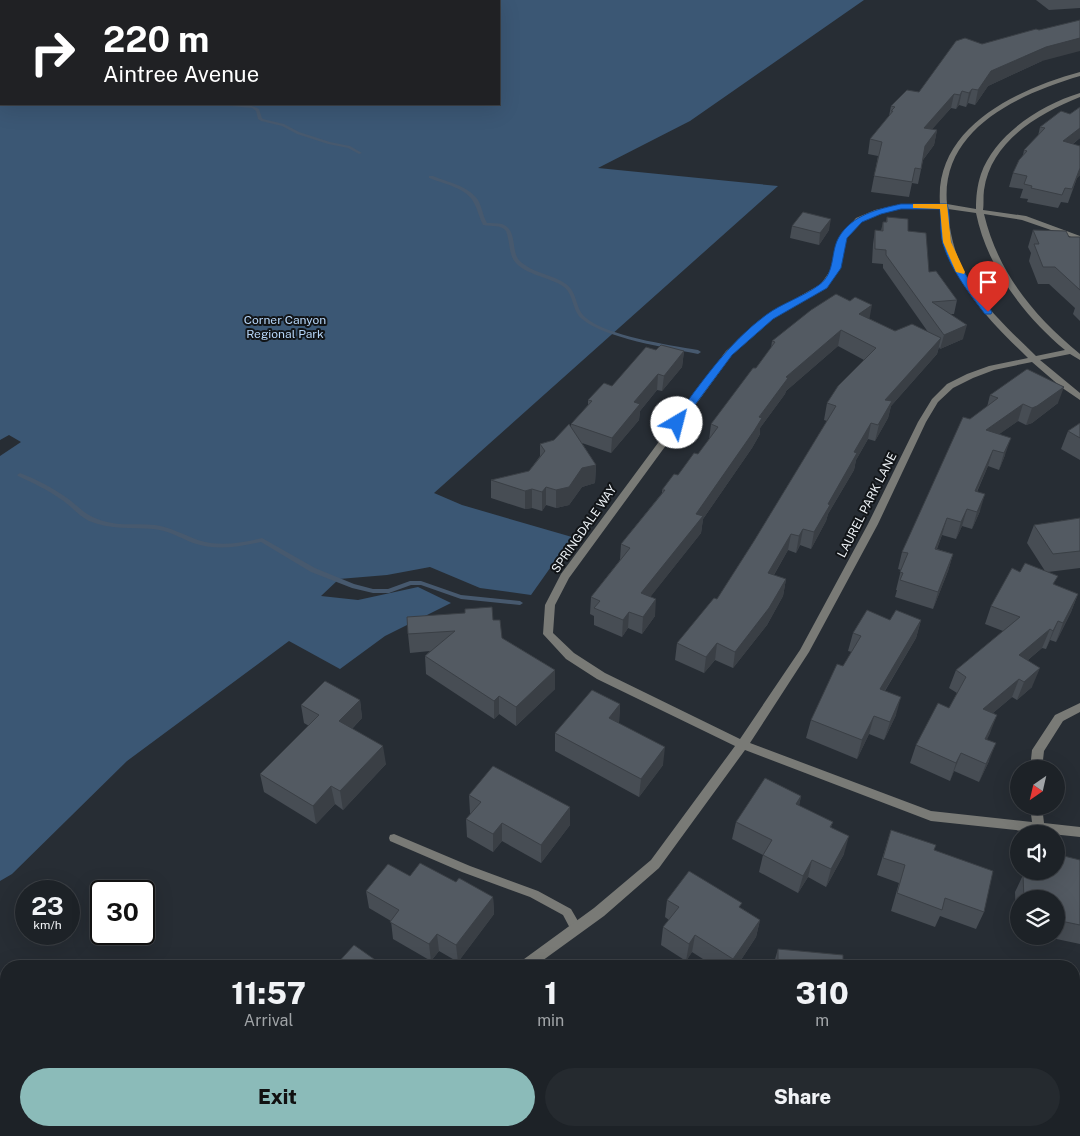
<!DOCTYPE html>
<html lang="en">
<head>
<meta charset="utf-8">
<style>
  :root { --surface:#1d2227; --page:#252a2f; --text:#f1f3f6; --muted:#a0a4a7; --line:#3b3f44; --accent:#8bbbb9 }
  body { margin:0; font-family:"Public Sans",sans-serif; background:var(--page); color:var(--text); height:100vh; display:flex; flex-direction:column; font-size:19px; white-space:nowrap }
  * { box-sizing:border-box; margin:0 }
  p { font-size:16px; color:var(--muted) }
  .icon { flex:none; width:28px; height:28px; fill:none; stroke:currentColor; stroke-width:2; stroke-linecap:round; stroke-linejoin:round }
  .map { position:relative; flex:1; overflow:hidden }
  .side { position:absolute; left:0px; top:960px; width:1080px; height:176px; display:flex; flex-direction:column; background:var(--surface); border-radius:20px 20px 0 0; box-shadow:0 5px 20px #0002,0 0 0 1px var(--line) }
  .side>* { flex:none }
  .hud { position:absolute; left:0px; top:0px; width:500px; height:105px; box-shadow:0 5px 20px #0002,0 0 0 1px var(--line); background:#202124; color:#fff; overflow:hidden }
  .needle { width:32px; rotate:214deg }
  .buttons { position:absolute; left:1010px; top:760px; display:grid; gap:10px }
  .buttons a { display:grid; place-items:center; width:55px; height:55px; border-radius:50%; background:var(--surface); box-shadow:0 5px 20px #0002,0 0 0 1px var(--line); font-size:25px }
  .speed { position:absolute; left:15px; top:880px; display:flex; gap:10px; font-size:25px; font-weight:700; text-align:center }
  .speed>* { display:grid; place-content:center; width:65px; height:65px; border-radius:50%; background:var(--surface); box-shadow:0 5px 20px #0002,0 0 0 1px var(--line); line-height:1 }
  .speed small { font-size:12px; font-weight:400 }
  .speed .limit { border:2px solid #111; border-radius:8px; background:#fff; color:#111 }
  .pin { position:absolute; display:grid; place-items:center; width:42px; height:42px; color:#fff; margin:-51px -21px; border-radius:50% 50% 50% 0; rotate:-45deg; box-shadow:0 0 5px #0007 }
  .pin .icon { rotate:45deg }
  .me { position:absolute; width:55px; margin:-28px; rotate:37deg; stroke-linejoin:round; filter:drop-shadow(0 0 4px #0008) }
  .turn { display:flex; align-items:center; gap:18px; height:105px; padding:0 20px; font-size:22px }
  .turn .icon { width:65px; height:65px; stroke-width:2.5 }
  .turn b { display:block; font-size:35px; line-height:42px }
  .eta { display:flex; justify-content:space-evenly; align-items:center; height:85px; text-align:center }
  .eta b { font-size:30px; font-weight:800; line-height:35px }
  .action { display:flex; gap:10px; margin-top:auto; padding:10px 20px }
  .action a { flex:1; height:58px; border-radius:30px; background:var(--accent); color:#111; font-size:20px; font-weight:800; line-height:58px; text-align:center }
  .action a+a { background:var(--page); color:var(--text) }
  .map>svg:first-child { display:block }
  .green { fill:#3b5774 }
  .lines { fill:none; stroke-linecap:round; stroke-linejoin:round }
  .stream { fill:#47596e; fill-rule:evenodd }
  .lane { fill:#797a76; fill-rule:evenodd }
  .street { fill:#797a76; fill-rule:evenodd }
  .wall { fill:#474d54 }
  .shaded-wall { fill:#3a3f45 }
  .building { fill:#535a62; stroke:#3a3f45 }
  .route { fill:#1a73e8; stroke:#114b97 }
  .slow { fill:#f59e0b }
  .labels { text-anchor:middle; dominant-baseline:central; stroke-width:4; stroke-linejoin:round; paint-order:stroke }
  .park-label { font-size:12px; fill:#b6d5f7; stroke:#121518 }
  .street-label { font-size:12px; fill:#edf2f6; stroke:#121518 }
</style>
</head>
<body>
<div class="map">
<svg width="1080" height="1136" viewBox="0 0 1080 1136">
  <rect width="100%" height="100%" fill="#272d34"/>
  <path class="green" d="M148,0H864L690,121L598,168L778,186L434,493L462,505L572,537L531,595L480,588L430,567L387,575L339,579L321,596L358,600L418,587L451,603L385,636L340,669L289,641L127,761L12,874L0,881V456L21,442L9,435L0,440V13L1,104H499V1H145Z"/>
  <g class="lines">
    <g class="stream">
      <path d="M4,0H18L20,1H9Z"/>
      <path d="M355,0H360L358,1H354Z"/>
      <path d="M217,104C229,103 249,103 259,109L262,118L263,119L284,124L299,132L330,142L350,146L362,153L359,154L348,148L328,144L297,134L282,126L261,121L258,119L256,111L252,108L219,105Z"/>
      <path d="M429,176H433C447,182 469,186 478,200C482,207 483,216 487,223C492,223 497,223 502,224C516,229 512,246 517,257C519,261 522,263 525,265C537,274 554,275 566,284C578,293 575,308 585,317C606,336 669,345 698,350L701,352L698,354C668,348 604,338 582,319C572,311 574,295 564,287C549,276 520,275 512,257C509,249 509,239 506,231C500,224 492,227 483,225C479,218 478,210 474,203C467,188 444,184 429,178Z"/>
      <path d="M20,473C36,479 53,488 67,498C76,504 84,514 95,518C114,527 134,523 155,525C170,527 184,535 198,540C219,547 241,543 262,538L315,568L354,584L373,589H388L410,581H421L461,595L520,601L523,603L520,605L461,599L421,585H411L389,593H373L352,588L311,572L261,542C238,547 216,551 193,543C180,538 168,530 153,529C131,527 110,530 89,521C79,516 71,506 62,500C48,490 33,483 18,476L17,475Z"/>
    </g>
    <path class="lane" d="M394,834L470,866L538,891L571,909L582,928L580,932L576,933L572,932L563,915L530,897L462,872L390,841L389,838L390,835Z"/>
    <g class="street">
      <path d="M1080,72V76C1019,94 940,129 947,204L976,209C976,197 977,186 981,174C995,134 1041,105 1080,93V97C1038,114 991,141 984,190C983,197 984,204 983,210L1026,216L1080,236V240L1022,220L984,214C998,273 1034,316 1080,354V360L1070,354L1040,360L1080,393V400L1061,387L1032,362L994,370L973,378L953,388L938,402L926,422L878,524L809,652L750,743L931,811L1032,822L1030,806H1042L1044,823L1080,827V837L931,821L745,750L659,868L604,916L535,966H519L520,962L594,908L651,860L735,746L597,679L566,659L543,634L545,605L561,574L726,351L767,315L821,284L832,268L839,238L856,218L875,210L901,204H940C934,127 1018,89 1080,72ZM901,208H940C944,276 982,313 1028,358L989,366L967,374L947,384L932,399L918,422L868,524L800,650L740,739L605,673L574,653L553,633L555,605L569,578L732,355L773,319L827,288L840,268L847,238L862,222L881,214ZM948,209L976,213C987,267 1023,315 1065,350L1036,356C989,310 952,278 948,209Z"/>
      <path d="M1080,703V712L1063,721L1044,751L1042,769H1030L1032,750L1055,715Z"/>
      <path d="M345,1130H361L359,1136H343Z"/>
    </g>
  </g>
  <g class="wall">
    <path d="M1036,0H1080V8L1049,10Z"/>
    <path d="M982,44L1042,61L988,86L975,105L968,103L966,107L959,105L956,109L951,108L932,129L937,130L934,145L923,160L918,184L912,183L909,197L871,192L878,156L868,154L870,139L889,116L891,106L919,92Z"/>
    <path d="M1080,107V138L1073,144L1080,146V175L1077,178L1068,203L1061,202L1058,208L1027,202L1028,199L1020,198L1023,189L1009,187L1013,173L1023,155L1024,150L1038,136L1040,127L1070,114Z"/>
    <path d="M887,217L908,231L929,272L957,300L954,314H950L963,339L940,349L939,347L937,354L891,406L888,418L875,441L868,439L856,460L854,470L828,514L826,521L811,549L800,545L796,553L788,550L774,575L786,579L783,596L767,625L733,668L715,660L704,673L675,660L677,643L717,599L754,541L827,421L824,420L827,403L864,360L838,346L786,391L785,394L760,428V434L752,448L703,519L701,533L650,597L655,616L642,634L628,628L622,637L594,625V616L590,614L591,597L620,560L621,544L662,493V490L678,475L698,454L709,440L711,424L756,368L771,348L772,341L870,319L895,331L928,332L883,268V264L872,263L873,244L875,230L881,231L883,222H886Z"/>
    <path d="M792,226L829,230L819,245L790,238Z"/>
    <path d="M1033,230L1069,237H1080V321L1073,314L1075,308L1049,284H1038L1029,261L1031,253L1028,247Z"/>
    <path d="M656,350L684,351L682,367L662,391L657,390L640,411L639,420L611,453L582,443L596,465L595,483L582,487L569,505L556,508L546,505L542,511L532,508L525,509L491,498V480L529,471L540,456V444L554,440L571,427V424L588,405V400L612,386Z"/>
    <path d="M990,395L1058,403L1032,423L1026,425L1018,421L999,434L1005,455L999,470L988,466L977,492L980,511L972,529L962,526L956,539L942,535L937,549L953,554L948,571L933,609L895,597L897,590H896L901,570L898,569L902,552L970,419L987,407Z"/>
    <path d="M1080,423V460L1061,449L1068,431Z"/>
    <path d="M1080,518V568L1048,572L1055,585L1078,594L1071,612L1056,642L1050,640L1046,649L1042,648L1028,660L1032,687L1017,700L1012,697L993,713L990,733L987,739L989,761L979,782L954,771L950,781L910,763L916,745L949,708L957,693L949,688L956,670L1003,631L985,624L991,606L1020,572L1045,571L1027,543L1034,525Z"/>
    <path d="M493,620L502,638L555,670V689L516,726L499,714L494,719L426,674L425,656L430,651L410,653L408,634Z"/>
    <path d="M890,620H921L916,638L885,691L896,715L884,740L869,734L857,759L806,738L811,720L852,652L848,651L853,633Z"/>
    <path d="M360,700L362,718L352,729L386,764L343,810L335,804L316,824L264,792L260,774L309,726L304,723L301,705Z"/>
    <path d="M620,704L619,723L663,765L639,797L555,751V733Z"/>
    <path d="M469,795L570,825L541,863L502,841L493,852L467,837L466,819L471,814L470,813Z"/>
    <path d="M801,796L799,806L833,822L831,827L844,854L826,887L808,877L798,893L759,872L763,855L732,839L736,822Z"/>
    <path d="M891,830L934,850L984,912L976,929L940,916L935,927L891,911L899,883L877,875Z"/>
    <path d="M1080,860V944L1047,937V936H1056V899H1019V921L1016,920L1015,892L1023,875L1034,877V871H1056Z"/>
    <path d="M410,876L456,882L493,897L494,914L458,962L439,951L431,961L393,939L391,921L369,908L366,891Z"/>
    <path d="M667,900L741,908L760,920L756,937L737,966H714L692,952L686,961L661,945L663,927L669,920L665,917Z"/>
    <path d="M778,949L843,966H773Z"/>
    <path d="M454,1130H537L532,1136H461Z"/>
    <path d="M971,1130H1074L1080,1136H974Z"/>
  </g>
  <g class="shaded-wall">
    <path d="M1080,38V51L1042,61L988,86L975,105L978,90L991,71L1046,47Z"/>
    <path d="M972,89L968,103L966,107L969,93Z"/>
    <path d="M962,91L959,105L956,109L960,95Z"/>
    <path d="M954,94L951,108L921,142L924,128Z"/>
    <path d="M1080,128V138L1059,154L1063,141Z"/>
    <path d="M937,130L934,145L922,161L925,146Z"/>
    <path d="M1080,168V175L1077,178L1068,203Z"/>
    <path d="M831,219L829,230L819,245L820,233Z"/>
    <path d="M872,305L869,321L859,314Z"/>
    <path d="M967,325L963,339L940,349L944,335Z"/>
    <path d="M841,330L838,346L786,391L785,394L760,428V434L752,448L703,519L701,533L640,610L641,593L696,514L786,377Z"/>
    <path d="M941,338L937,354L891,406L888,418L875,441L885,400Z"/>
    <path d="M684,351L682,367L662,391L664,376Z"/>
    <path d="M658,374L657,390L640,411L639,420L611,453L612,438L634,402Z"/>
    <path d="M1064,387L1058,403L1032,423L1026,425L1032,408Z"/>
    <path d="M1023,404L1018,421L981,447L986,430Z"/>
    <path d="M871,423L868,439L856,460L854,470L828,514L826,521L811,549L814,532L854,452Z"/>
    <path d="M1011,438L1005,455L999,470L1004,453Z"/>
    <path d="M993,450L988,466L969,508L975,491Z"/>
    <path d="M596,465L595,483L582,487L569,505L556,508V490L582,468Z"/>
    <path d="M546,487V505L542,511V492Z"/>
    <path d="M532,489V508L525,509V491Z"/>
    <path d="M985,494L980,511L972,529L977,512Z"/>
    <path d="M967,509L962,526L956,539L961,522Z"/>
    <path d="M947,518L942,535L930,566L935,549Z"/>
    <path d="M803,529L800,545L796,553L799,536Z"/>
    <path d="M791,534L788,550L765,590L768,573Z"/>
    <path d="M953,554L948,571L933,609L938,592Z"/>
    <path d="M786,579L783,596L767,625L733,668L735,652Z"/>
    <path d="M1078,594L1071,612L1056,642L1063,623Z"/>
    <path d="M656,599L655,616L642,634L643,617Z"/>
    <path d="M629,612L628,628L622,637L623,620Z"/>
    <path d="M921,620L916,638L875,707L880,689Z"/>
    <path d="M1058,621L1050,640L1046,649L1053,631Z"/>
    <path d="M1050,629L1042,648L1012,673L1019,655Z"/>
    <path d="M717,643L715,660L704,673L706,657Z"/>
    <path d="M1040,668L1032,687L1017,700L1024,682Z"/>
    <path d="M555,670V689L516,726V707Z"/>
    <path d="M1019,679L1012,697L976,727L983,709Z"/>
    <path d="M499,696V714L494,719V701Z"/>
    <path d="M901,697L896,715L884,740L890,722Z"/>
    <path d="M360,700L362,718L342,739L339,721Z"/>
    <path d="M620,704L619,723L609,718Z"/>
    <path d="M997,715L990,733L978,757L985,739Z"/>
    <path d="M874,716L869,734L857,759L862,740Z"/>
    <path d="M996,743L989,761L979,782L986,764Z"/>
    <path d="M383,746L386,764L343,810L340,791Z"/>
    <path d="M665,747L663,765L639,797L641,779Z"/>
    <path d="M961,753L954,771L950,781L956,763Z"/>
    <path d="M331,786L335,804L316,824L313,806Z"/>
    <path d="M801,796L797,814L796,804Z"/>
    <path d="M570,807V825L541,863V845Z"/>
    <path d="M502,823V841L493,852V834Z"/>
    <path d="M849,836L844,854L826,887L831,869Z"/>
    <path d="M812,860L808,877L798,893L803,876Z"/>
    <path d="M493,897L494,914L458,962L456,945Z"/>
    <path d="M760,920L756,937L737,966H732L733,959Z"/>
    <path d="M437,934L439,951L431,961L429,944Z"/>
    <path d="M695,935L692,952L686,961L689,944Z"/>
    <path d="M474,1130H483V1136H473V1132Z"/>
    <path d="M524,1130H537L532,1136H519Z"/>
  </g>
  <g class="building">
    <path d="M1080,20V38L1046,47L991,71L978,90L972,89L969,93L962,91L960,95L954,94L924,128L937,130L925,146L921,169L915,168L912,182L874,176L882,142L870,139L893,111H891L895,107L891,106L907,90L919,92L956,41L965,38L982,44L1036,29L1039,30Z"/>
    <path d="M1080,107V128L1063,141L1080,146V168L1072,189L1065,188L1062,195L1031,188L1032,186L1024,184L1027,176L1013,173L1019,160L1027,151L1024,150L1045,128L1040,127L1061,111L1070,114Z"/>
    <path d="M803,212L831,219L820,233L792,226Z"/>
    <path d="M887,217L908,219V231L926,233L929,272L936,271L957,300L932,302L967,325L944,335L886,255V250L875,249V230L883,231V222H887Z"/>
    <path d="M1033,230L1066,231L1069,237H1080V290L1055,267H1043L1034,244H1039Z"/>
    <path d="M836,294L850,301L855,297L872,305L859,314L895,331L912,324L941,338L885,400L892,401L878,425L871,423L854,452L857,453L828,504L830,505L814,532L803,529L799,536L791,534L768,573L786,579L769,608L735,652L717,643L706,657L677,643L714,598L717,599L754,541L836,406L827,403L838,386L876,348L841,330L786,377L788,378L759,417L762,418L754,431L696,514L703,516L641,593L656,599L643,617L629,612L623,620L594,608L600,601L591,597L630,548L621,544L665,490H662L674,474L678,475L694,453L698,454L718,427L711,424L753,368H756L775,342L772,341L811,310Z"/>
    <path d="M661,345L684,351L664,376L658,374L634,402L640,404L612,438L571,424L592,401L588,400L604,383L612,386L646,347L656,350Z"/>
    <path d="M1027,369L1064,387L1037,406L1032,408L1023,404L986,430L1011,438L1004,453L993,450L975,491L985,494L977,512L967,509L961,522L947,518L935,549L953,554L938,592L900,580L903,573L900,572L908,553L902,552L963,417L970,419L998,398L990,395Z"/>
    <path d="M1080,423V438L1068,431Z"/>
    <path d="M569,424L596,465L582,468L569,487L556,490L546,487L542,492L532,489L525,491L491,480L529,471L545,451L540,444L554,440Z"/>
    <path d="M1080,518V551L1053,554L1034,525Z"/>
    <path d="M1025,563L1058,576L1053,584L1078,594L1063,623L1058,621L1053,631L1050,629L1019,655L1040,668L1024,682L1019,679L983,709L997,715L985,739L996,743L986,764L961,753L956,763L916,745L938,703L949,708L966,677L956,670L1020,617L991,606L1012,568L1020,572Z"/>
    <path d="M492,607L493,620H500L502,638L555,670L516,707L499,696L494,701L425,656L455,631L408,634L407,617L465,613V609Z"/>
    <path d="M867,610L890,620L896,610L921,620L880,689L901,697L890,722L874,716L862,740L811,720L837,664L843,666L861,636L853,633Z"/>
    <path d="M325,681L360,700L339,721L383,746L340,791L331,786L313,806L260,774L319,715L301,705Z"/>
    <path d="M592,690L620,704L609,718L665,747L641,779L555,733Z"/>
    <path d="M493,766L570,807L541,845L502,823L493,834L466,819L481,802L469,795Z"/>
    <path d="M765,778L801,796L796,804L833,822L830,827L849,836L831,869L812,860L803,876L763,855L772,840L736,822Z"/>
    <path d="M891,830L936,845L934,850L993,871L984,912L945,898L942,910L897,893L905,865L883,858Z"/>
    <path d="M1056,854L1080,860V925L1056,920V899H1024L1023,875L1043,878V871H1056Z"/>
    <path d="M420,863L456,882L459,878L493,897L456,945L437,934L429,944L390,922L399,910L366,891L388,864L410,876Z"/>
    <path d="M689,871L742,903L739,907L760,920L733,959L695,935L689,944L663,927L679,907L667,900Z"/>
    <path d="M354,945L384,966H335Z"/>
    <path d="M778,949L843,955V966H778Z"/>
    <path d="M1074,1109L1080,1122V1136H989L986,1130H1074Z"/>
    <path d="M188,1130H243L254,1136H184Z"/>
    <path d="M494,1130H524L519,1136H502Z"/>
    <path d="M563,1130H575L599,1136H562Z"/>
    <path d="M621,1130L646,1136H619Z"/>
    <path d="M766,1130H844L847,1132L845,1136H762Z"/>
  </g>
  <path class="route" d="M901,204H947C951,216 948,230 951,243C958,268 977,291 992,312L991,314H985C969,293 951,270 943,244C940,233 941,220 940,209H901L881,214L862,222L847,238L841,268L827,288L773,319L732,355L680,425H673V421C701,383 728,343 766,315C782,303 803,297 819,285C836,273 830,252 839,237C852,215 878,209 901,204Z"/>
  <path class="slow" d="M913,204H947L951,242L965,272L964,274L956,272L943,242L940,209L916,208H913Z"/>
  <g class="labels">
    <g class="park-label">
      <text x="285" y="320">Corner Canyon<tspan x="285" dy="14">Regional Park</tspan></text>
    </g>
    <g class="street-label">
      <text transform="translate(867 505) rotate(-63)">LAUREL PARK LANE</text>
      <text transform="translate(584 529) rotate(-55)">SPRINGDALE WAY</text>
    </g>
  </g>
</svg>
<div class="buttons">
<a><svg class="needle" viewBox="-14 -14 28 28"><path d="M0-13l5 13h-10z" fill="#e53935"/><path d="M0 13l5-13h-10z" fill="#a0a4a7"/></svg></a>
<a><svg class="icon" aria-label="sound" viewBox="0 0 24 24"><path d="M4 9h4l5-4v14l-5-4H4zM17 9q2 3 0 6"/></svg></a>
<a><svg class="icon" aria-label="layers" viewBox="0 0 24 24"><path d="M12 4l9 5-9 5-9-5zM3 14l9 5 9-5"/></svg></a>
</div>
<div class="speed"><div>23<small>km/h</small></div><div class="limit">30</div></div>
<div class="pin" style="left:988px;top:312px;background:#d93025"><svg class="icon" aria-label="arrive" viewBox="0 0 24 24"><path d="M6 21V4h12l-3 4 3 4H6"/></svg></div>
<svg class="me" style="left:677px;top:423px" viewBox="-20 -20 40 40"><circle r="19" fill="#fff"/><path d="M0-13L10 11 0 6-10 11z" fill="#1a73e8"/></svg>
<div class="hud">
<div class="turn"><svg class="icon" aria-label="right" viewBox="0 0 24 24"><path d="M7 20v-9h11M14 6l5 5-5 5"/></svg><div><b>220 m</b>Aintree Avenue</div></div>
</div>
<section class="side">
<div class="eta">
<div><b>11:57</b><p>Arrival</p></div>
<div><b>1</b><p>min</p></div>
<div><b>310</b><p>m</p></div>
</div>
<div class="action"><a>Exit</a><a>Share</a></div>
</section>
</div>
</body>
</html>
